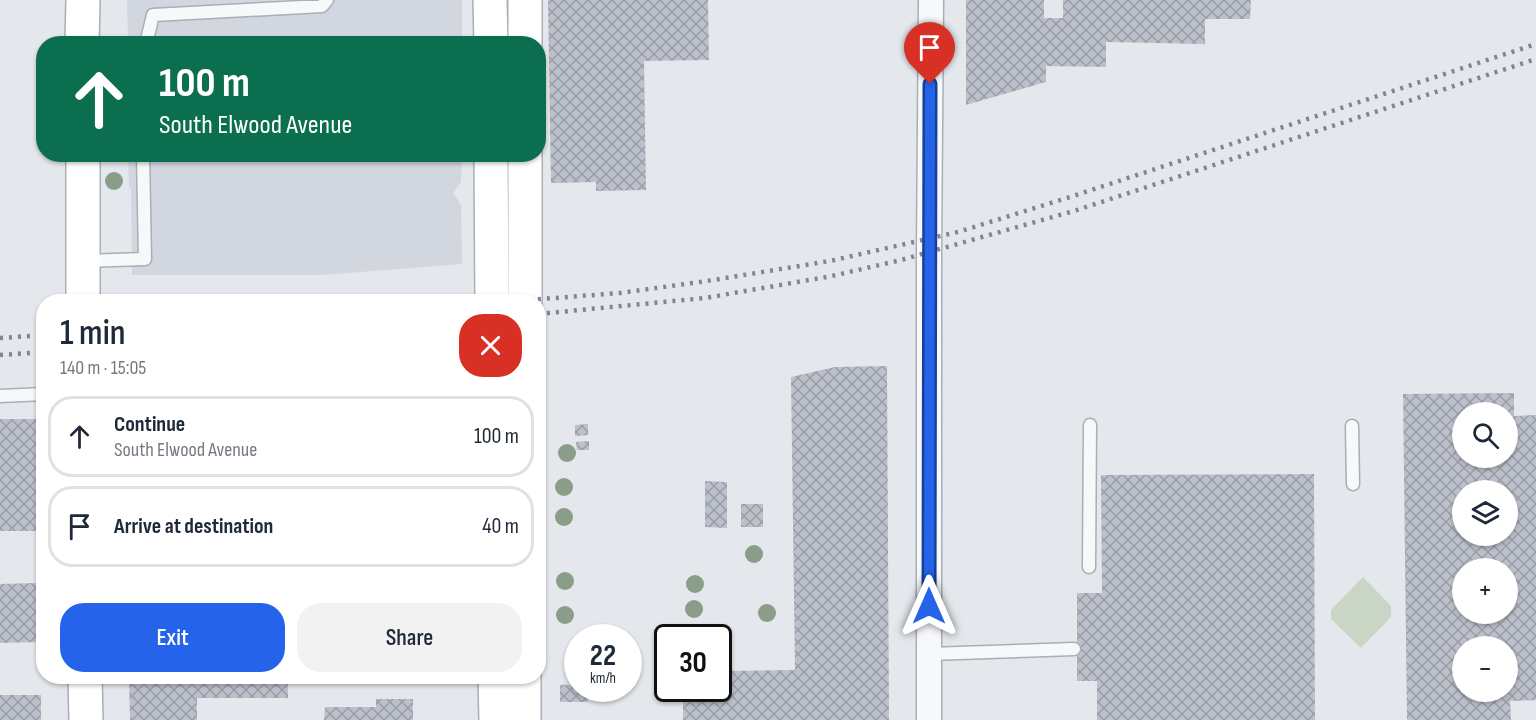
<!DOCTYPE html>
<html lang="en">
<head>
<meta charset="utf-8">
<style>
  :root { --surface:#fff; --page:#f2f2f3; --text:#1f2937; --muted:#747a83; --line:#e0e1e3; --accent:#2563eb }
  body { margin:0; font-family:"Sofia Sans Condensed",sans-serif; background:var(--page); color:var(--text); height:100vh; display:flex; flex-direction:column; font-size:22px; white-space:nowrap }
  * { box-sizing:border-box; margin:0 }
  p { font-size:20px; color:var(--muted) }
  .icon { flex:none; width:33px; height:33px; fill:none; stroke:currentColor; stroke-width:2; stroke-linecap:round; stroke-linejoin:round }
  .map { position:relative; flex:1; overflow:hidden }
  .details { position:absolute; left:36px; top:294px; width:510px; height:390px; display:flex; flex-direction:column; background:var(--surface); border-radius:24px; box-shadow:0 2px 4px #0004 }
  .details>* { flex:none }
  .guide { position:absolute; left:36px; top:36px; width:510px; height:126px; border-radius:24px; box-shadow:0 2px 4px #0004; background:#0b6e4f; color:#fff; overflow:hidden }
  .fabs { position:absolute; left:1452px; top:402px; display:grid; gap:12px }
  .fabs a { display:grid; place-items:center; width:66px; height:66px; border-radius:50%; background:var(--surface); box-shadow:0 2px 4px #0004; font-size:30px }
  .speed { position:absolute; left:564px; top:624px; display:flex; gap:12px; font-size:30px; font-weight:700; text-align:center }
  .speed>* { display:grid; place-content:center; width:78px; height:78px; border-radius:50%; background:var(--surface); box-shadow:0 2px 4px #0004; line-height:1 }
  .speed small { font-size:15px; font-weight:400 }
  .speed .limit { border:3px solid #111; border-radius:9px; background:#fff; color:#111 }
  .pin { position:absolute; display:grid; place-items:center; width:51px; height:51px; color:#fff; margin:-62px -26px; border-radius:50% 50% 50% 0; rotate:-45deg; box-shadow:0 0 6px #0007 }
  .pin .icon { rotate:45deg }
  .me { position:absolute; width:66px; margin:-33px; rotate:0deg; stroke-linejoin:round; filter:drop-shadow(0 0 4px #0008) }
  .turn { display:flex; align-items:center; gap:21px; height:126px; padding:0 24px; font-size:27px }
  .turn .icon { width:78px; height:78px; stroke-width:2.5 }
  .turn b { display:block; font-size:42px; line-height:51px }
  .round { display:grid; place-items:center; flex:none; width:63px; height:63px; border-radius:24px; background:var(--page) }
  .summary { display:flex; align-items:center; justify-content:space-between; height:102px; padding:0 24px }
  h1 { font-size:36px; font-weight:600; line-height:45px }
  .primary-button { display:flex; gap:12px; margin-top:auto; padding:12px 24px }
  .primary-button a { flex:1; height:69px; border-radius:24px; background:var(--accent); color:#fff; font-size:24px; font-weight:600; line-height:69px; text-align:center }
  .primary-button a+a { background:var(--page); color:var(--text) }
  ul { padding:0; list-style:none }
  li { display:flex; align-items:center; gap:18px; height:81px; margin:0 12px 9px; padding:0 12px; border:3px solid var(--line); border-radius:24px }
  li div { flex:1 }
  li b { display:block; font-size:22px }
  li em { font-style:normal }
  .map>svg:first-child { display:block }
  .built { fill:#d2d6de }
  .park { fill:#c9d6c5 }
  .building { fill:url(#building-cross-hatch); fill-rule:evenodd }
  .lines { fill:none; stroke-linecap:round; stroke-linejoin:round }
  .lane-casing { stroke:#a9aeb7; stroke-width:15 }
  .street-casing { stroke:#a9aeb7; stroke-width:27 }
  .secondary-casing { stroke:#a9aeb7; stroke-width:36 }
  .lane { stroke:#f7f8fa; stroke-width:12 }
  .street { stroke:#f7f8fa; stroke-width:24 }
  .secondary { stroke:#fff; stroke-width:33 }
  .rail { stroke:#7d8696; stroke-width:4.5; stroke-dasharray:3 6; stroke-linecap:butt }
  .tree { fill:#899d89 }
  .route-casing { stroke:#184099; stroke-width:15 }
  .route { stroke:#2563eb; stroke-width:10 }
</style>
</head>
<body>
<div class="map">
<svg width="1536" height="720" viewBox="0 0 1536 720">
  <defs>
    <pattern id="building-cross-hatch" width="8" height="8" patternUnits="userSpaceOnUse" patternTransform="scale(1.5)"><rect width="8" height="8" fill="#bbc0ca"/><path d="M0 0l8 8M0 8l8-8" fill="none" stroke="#989da6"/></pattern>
  </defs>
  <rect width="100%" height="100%" fill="#e4e7ec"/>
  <g class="built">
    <path d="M127,0H462V43H128Z"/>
    <path d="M128,155H462L461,182L453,193L461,205L462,264L322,275H132L131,189L129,188Z"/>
  </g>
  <path class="park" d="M1363,577L1391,606V617L1361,648L1331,619V610Z"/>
  <g class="building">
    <path d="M548,0H708L709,60L644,61L646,190L596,191V182L551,183Z"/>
    <path d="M966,0H1044V18H1063V0H1251L1250,19H1205V44L1106,42V67L1046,66V82L966,105Z"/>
    <path d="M887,366L889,720H683V688H718V671L795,670L791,377L835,367Z"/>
    <path d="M1514,393V416L1536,415V700L1510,701L1511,720H1407L1403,394ZM1462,412H1508V458H1462ZM1462,490H1508V536H1462ZM1462,568H1508V614H1462ZM1462,646H1508V692H1462Z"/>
    <path d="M0,419H39L41,531H0Z"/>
    <path d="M588,424V435L575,436V425Z"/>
    <path d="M589,441V450H577L576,442Z"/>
    <path d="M1314,474L1315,720H1097V681H1077V593H1102L1101,475Z"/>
    <path d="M705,481L727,482V528L705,527Z"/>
    <rect x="741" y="504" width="22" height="23"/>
    <path d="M37,583L38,642L0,643V584Z"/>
    <path d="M129,676H288V698H197V720H130Z"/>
    <path d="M578,684V688H588V702H560V685Z"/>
    <rect x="0" y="695" width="41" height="25"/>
    <path d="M376,699H413V720H324L325,707H376Z"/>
  </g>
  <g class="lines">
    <defs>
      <g id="lane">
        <path d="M146,44L153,15L322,6L327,0"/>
        <path d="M84,261L145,259L143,154"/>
        <path d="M0,396L44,394"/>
        <path d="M1352,426L1353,484"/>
        <path d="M1089,567L1090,425"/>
        <path d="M929,654L1074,649"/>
      </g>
      <path id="street" d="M929,720V252L931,0"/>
      <g id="secondary">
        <path d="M490,0L491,44"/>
        <path d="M525,0V44"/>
        <path d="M82,44L83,0"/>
        <path d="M83,154V302"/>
        <path d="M491,154L492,302"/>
        <path d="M525,302V154"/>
        <path d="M85,676L86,720"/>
        <path d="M495,676L496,720"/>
        <path d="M524,720V676"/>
      </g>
    </defs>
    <use href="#lane" class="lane-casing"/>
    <use href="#street" class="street-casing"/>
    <use href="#secondary" class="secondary-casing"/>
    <use href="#lane" class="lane"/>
    <use href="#street" class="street"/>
    <use href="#secondary" class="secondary"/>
    <g class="rail">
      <path d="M502,302L620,293L707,281L830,261L958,232L1070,197L1536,44"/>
      <path d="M538,314L705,298L832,276L901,260L1074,211L1536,59"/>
      <path d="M0,338L44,335"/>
      <path d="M0,355L44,352"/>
    </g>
  </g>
  <g class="tree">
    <circle cx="114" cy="181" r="9"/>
    <circle cx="567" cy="453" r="9"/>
    <circle cx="564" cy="487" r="9"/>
    <circle cx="564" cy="517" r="9"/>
    <circle cx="754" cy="554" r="9"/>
    <circle cx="565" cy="581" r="9"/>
    <circle cx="695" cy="584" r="9"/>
    <circle cx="694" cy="609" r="9"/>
    <circle cx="767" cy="613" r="9"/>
    <circle cx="565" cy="615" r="9"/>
  </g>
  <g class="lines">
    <defs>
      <path id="route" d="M929,606L930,84"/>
    </defs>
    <use href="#route" class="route-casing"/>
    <use href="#route" class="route"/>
  </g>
</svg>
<div class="fabs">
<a><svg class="icon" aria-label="search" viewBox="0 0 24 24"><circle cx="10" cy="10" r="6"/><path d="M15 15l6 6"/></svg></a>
<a><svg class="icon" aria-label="layers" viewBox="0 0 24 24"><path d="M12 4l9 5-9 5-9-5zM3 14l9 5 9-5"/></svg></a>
<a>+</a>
<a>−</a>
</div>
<div class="speed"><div>22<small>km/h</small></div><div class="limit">30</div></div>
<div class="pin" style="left:930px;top:84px;background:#d93025"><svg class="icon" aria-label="arrive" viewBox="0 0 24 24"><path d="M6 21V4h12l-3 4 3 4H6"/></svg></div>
<svg class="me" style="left:929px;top:606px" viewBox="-20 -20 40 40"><path d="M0-17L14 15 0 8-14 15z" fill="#2563eb" stroke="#fff" stroke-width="4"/></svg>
<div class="guide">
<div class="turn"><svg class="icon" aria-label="ahead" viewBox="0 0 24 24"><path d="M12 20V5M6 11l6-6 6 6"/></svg><div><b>100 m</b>South Elwood Avenue</div></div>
</div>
<section class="details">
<div class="summary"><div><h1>1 min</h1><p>140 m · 15:05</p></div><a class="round" style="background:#d93025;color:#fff"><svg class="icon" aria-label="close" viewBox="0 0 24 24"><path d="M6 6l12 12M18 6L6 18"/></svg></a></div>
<ul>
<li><svg class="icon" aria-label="ahead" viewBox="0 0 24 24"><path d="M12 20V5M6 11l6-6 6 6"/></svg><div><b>Continue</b><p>South Elwood Avenue</p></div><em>100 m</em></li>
<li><svg class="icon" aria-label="arrive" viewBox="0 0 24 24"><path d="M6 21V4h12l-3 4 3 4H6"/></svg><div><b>Arrive at destination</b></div><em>40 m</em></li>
</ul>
<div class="primary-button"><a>Exit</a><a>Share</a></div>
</section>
</div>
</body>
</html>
